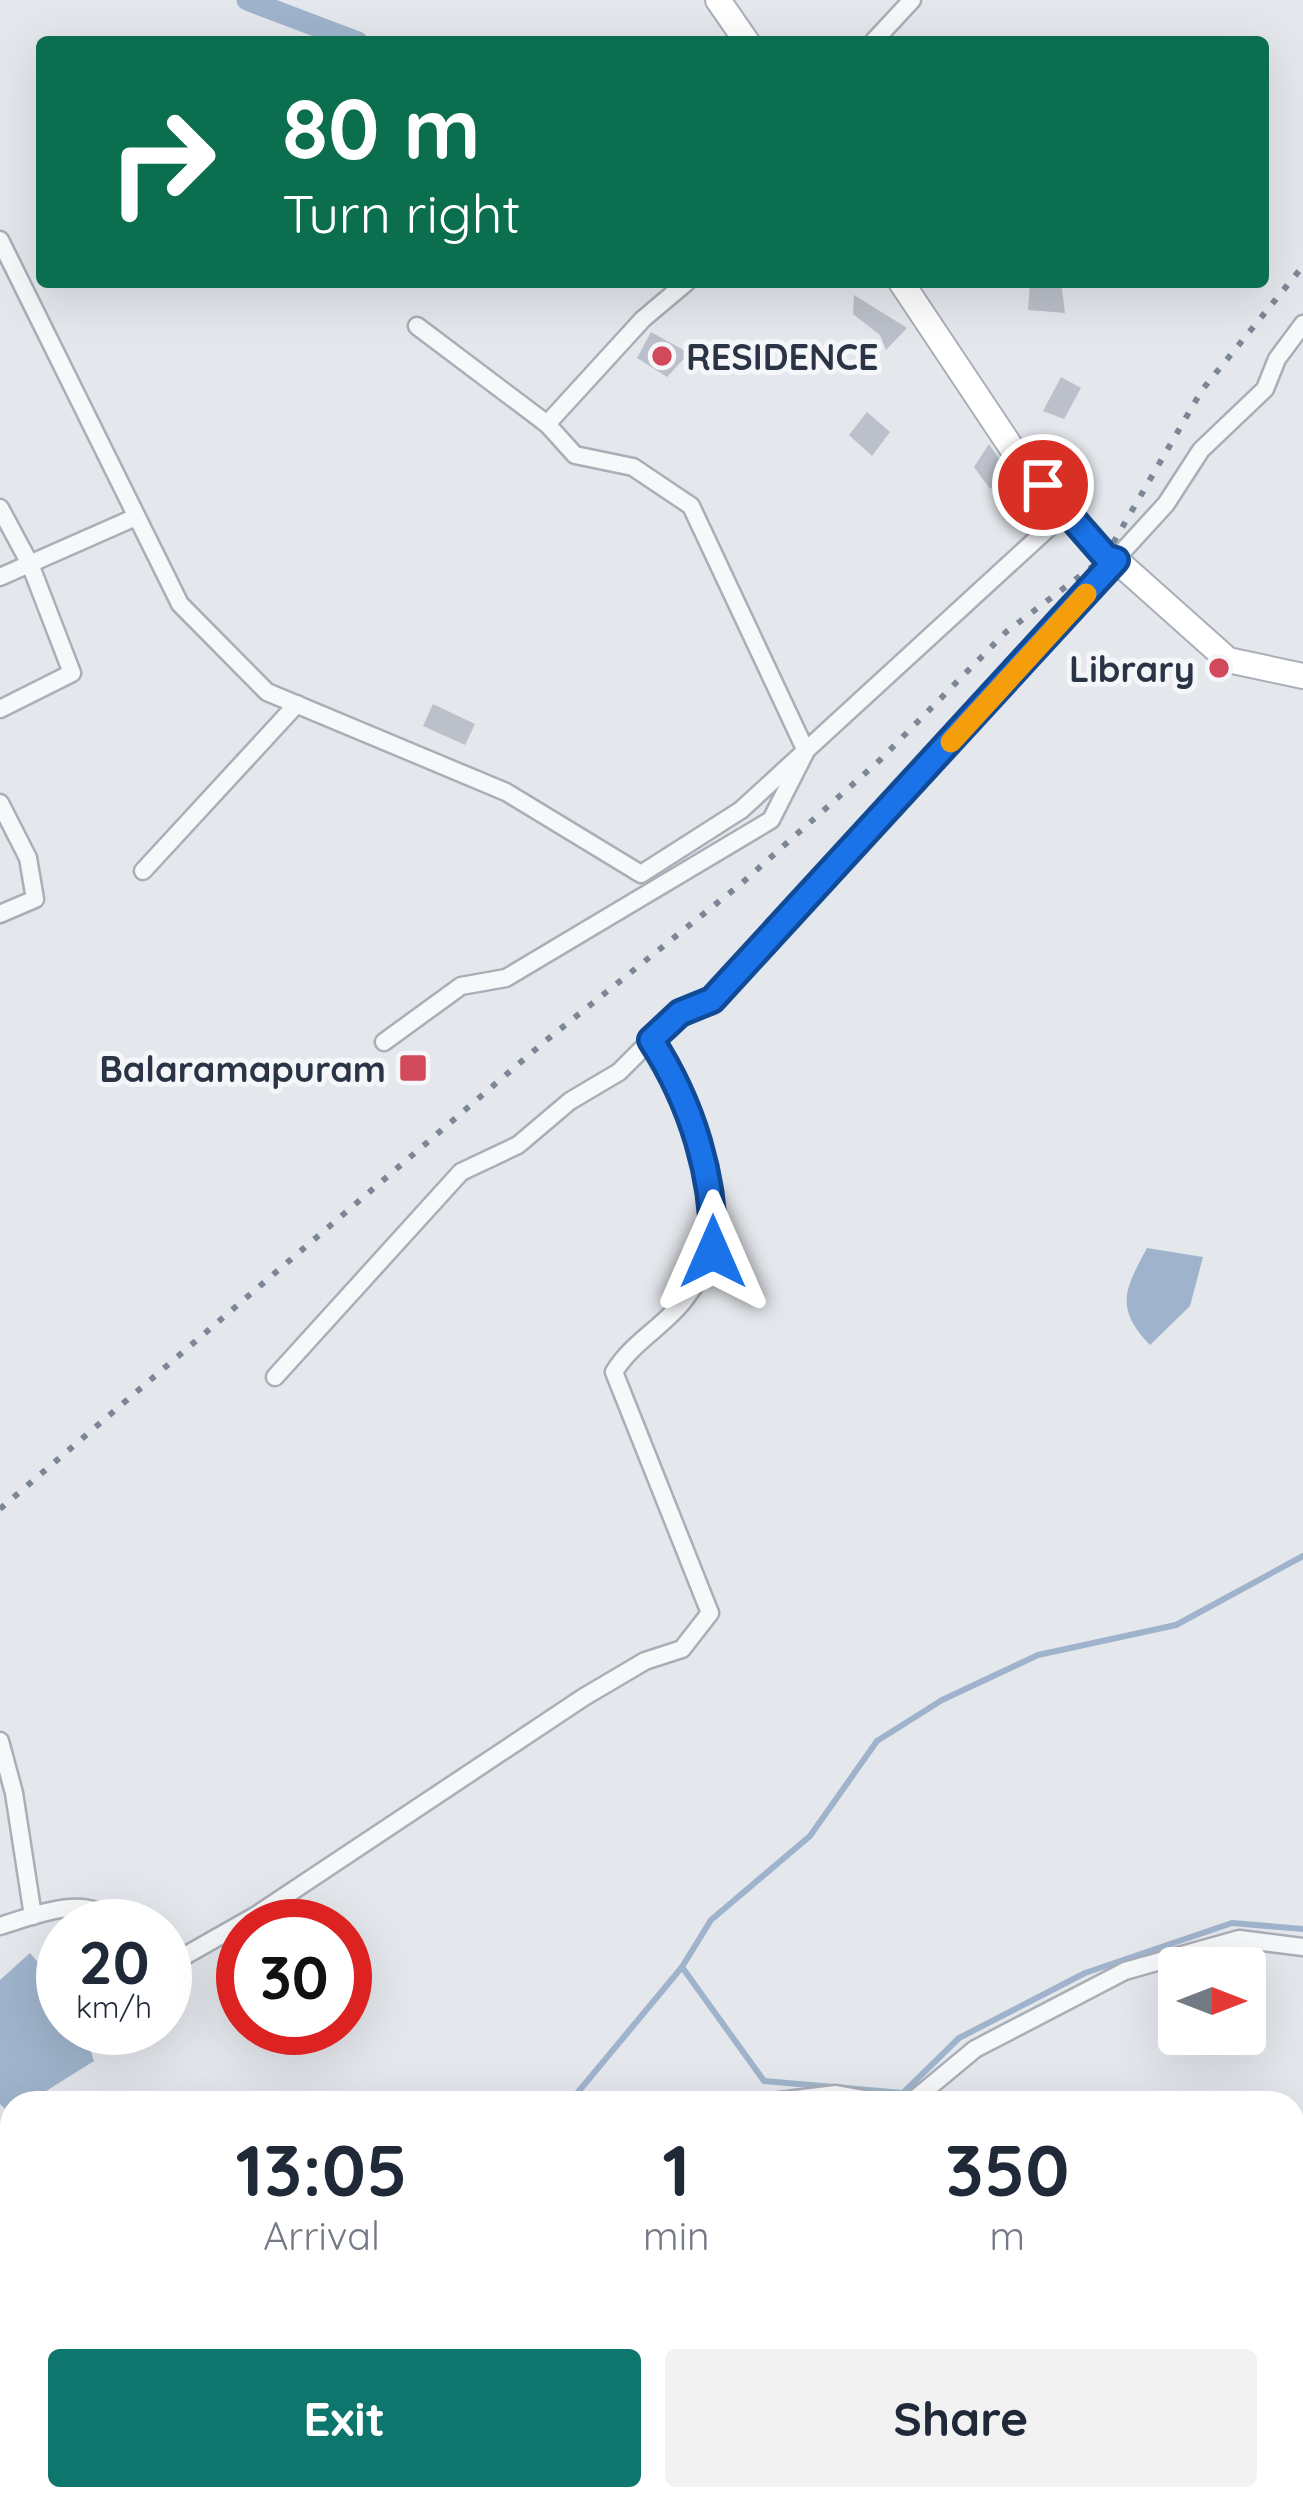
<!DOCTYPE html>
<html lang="en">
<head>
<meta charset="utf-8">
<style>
  :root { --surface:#fff; --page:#f2f2f3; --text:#1f2937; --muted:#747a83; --accent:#0f766e }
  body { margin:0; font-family:Quicksand,sans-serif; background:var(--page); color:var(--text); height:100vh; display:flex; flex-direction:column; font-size:45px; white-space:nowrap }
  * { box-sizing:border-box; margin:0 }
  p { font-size:39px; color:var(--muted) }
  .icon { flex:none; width:66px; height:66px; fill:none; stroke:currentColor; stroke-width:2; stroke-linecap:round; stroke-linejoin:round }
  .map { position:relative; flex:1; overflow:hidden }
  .sheet { position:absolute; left:0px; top:2091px; width:1305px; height:420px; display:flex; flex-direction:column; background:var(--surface); border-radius:36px 36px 0 0; box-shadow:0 12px 48px #0002 }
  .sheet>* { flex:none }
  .top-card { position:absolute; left:36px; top:36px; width:1233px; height:252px; border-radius:12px; box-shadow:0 12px 48px #0002; background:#0b6e4f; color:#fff; overflow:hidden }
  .needle { width:78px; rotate:90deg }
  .tools { position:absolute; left:1158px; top:1947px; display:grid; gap:24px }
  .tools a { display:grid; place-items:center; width:108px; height:108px; border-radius:12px; background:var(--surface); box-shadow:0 12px 48px #0002; font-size:60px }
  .speed { position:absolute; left:36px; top:1899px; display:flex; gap:24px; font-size:60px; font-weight:700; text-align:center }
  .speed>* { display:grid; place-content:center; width:156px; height:156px; border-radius:50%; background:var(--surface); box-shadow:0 12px 48px #0002; line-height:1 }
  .speed small { font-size:30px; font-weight:400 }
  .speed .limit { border:18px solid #d22; background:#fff; color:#111 }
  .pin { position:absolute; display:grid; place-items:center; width:102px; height:102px; color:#fff; margin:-51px; border:6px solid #fff; border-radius:50%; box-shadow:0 3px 12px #0007 }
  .me { position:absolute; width:132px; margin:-66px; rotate:0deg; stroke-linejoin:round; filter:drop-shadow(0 0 9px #0008) }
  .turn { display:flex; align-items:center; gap:42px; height:252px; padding:0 48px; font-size:54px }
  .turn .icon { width:156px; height:156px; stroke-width:2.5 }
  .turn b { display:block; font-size:84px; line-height:102px }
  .eta { display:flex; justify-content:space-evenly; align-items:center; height:204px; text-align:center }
  .eta b { font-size:72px; font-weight:700; line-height:84px }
  .primary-button { display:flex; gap:24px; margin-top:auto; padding:24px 48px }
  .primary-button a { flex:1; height:138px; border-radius:12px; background:var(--accent); color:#fff; font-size:48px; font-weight:700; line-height:138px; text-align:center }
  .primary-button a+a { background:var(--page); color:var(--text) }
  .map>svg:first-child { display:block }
  .water { fill:#9fb4cc }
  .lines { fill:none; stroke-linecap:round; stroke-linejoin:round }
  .stream { stroke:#9fb4cc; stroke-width:6 }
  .canal { stroke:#9fb4cc; stroke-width:21 }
  .building { fill:#bbc0ca }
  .street-casing { stroke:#a9aeb7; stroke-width:21 }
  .secondary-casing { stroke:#a9aeb7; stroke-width:28 }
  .street { stroke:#f7f8fa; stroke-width:16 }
  .secondary { stroke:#fff; stroke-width:24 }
  .rail { stroke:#7d8696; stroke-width:6; stroke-dasharray:6 12; stroke-linecap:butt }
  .route-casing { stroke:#114b97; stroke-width:30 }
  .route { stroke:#1a73e8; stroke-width:21 }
  .slow { stroke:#f59e0b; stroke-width:21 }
  .poi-dot { fill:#d1495b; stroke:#f4f6f9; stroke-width:4.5 }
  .labels { text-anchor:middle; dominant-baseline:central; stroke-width:10; stroke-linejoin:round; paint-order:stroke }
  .poi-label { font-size:36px; font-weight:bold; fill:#2b3445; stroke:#f4f6f9; text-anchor:end }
</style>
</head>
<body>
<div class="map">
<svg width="1303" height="2511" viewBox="0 0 1303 2511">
  <rect width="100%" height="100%" fill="#e4e7ec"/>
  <g class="water">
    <path d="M1147,1248L1203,1257L1190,1306L1150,1345C1114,1308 1125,1289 1147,1248Z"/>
    <path d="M30,1953L63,1992V2028H83L94,2061L27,2103H12L10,2114L0,2104V1980Z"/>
  </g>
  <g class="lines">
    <g class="stream">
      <path d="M682,1967L764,2081L903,2093L959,2038L1085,1973L1232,1923L1303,1929"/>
      <path d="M569,2103L682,1967L711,1920L810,1836L877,1741L942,1700L1038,1655L1176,1625L1303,1556"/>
      <path d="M0,2395L12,2390"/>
    </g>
    <path class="canal" d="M247,0L358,42"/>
  </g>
  <g class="building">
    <path d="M1030,282H1061L1065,313L1028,310Z"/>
    <path d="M854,295L907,328L886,350L880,335L853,314Z"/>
    <path d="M651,332L689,353L667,377L637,358Z"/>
    <path d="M1061,377L1081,388L1064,419L1043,411Z"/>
    <path d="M867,412L890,432L872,456L849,435Z"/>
    <path d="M989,444L1009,473L990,489L974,467Z"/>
    <path d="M433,704L475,724L465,745L423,726Z"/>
  </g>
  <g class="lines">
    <defs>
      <g id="street">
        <path d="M873,42L912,0"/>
        <path d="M0,240L180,604L267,692L506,792L641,874L741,810L1067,511"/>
        <path d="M417,326L547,424"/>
        <path d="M0,508L30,564L72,673L0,709"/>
        <path d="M0,577L136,517"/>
        <path d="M0,803L28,858L35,899L0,914"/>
        <path d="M143,871L297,704"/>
        <path d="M384,1042L461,986L506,978L771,820L806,751L691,506L633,467L575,455L547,424L643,319L687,282"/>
        <path d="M275,1377L461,1172L518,1145L570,1101L619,1072L651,1040"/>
        <path d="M0,1741L14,1793L33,1916"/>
        <path d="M0,1926C37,1915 89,1891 118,1926"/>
        <path d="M165,1967L255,1916L584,1697L645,1661L682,1649L710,1613L614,1372C633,1341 664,1327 685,1299C694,1287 709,1266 713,1251C729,1187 686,1092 651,1040L679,1013L712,1000L1166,504L1201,450L1265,389L1277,359L1303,324"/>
        <path d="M762,2103L836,2094L886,2103"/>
        <path d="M910,2103L975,2049L1125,1971L1239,1939L1303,1947"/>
        <path d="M69,2499L76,2511"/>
        <path d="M10,2511L27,2499"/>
      </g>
      <g id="secondary">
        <path d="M718,0L747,42"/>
        <path d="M901,282L1019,459L1105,557L1116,560L1228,660L1303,676"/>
      </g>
    </defs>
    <use href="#street" class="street-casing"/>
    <use href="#secondary" class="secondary-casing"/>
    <use href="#street" class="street"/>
    <use href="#secondary" class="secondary"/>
    <path class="rail" d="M0,1509L543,1043L742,883L880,760L1006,632L1105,557L1202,390L1303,266"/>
  </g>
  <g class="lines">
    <defs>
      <path id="route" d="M713,1252C715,1178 692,1103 651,1040L680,1013L712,1000L1116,560L1106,557L1043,485"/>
    </defs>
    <use href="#route" class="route-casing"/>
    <use href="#route" class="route"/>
    <path class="slow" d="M951,742L1086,594"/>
  </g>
  <g class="poi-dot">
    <circle cx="662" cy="356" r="12"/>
    <circle cx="1219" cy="668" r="12"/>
    <rect x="398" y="1053" width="30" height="30" rx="6"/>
  </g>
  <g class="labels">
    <g class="poi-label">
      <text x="686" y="356" text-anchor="start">RESIDENCE</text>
      <text x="1195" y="668">Library</text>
      <text x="386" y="1068">Balaramapuram</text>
    </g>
  </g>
</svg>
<div class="tools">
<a><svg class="needle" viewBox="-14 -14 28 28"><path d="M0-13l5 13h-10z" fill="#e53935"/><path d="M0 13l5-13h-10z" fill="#747a83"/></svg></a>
</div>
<div class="speed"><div>20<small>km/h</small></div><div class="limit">30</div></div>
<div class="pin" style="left:1043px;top:485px;background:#d93025"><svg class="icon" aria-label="arrive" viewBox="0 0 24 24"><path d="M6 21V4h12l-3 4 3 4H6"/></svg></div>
<svg class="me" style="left:713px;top:1252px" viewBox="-20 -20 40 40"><path d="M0-17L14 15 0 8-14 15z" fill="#1a73e8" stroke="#fff" stroke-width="4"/></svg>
<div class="top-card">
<div class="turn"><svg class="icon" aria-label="right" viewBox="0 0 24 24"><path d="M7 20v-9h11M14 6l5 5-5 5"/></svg><div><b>80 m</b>Turn right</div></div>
</div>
<section class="sheet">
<div class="eta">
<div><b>13:05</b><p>Arrival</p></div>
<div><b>1</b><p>min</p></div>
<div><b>350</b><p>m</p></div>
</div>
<div class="primary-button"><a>Exit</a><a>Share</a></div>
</section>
</div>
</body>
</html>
